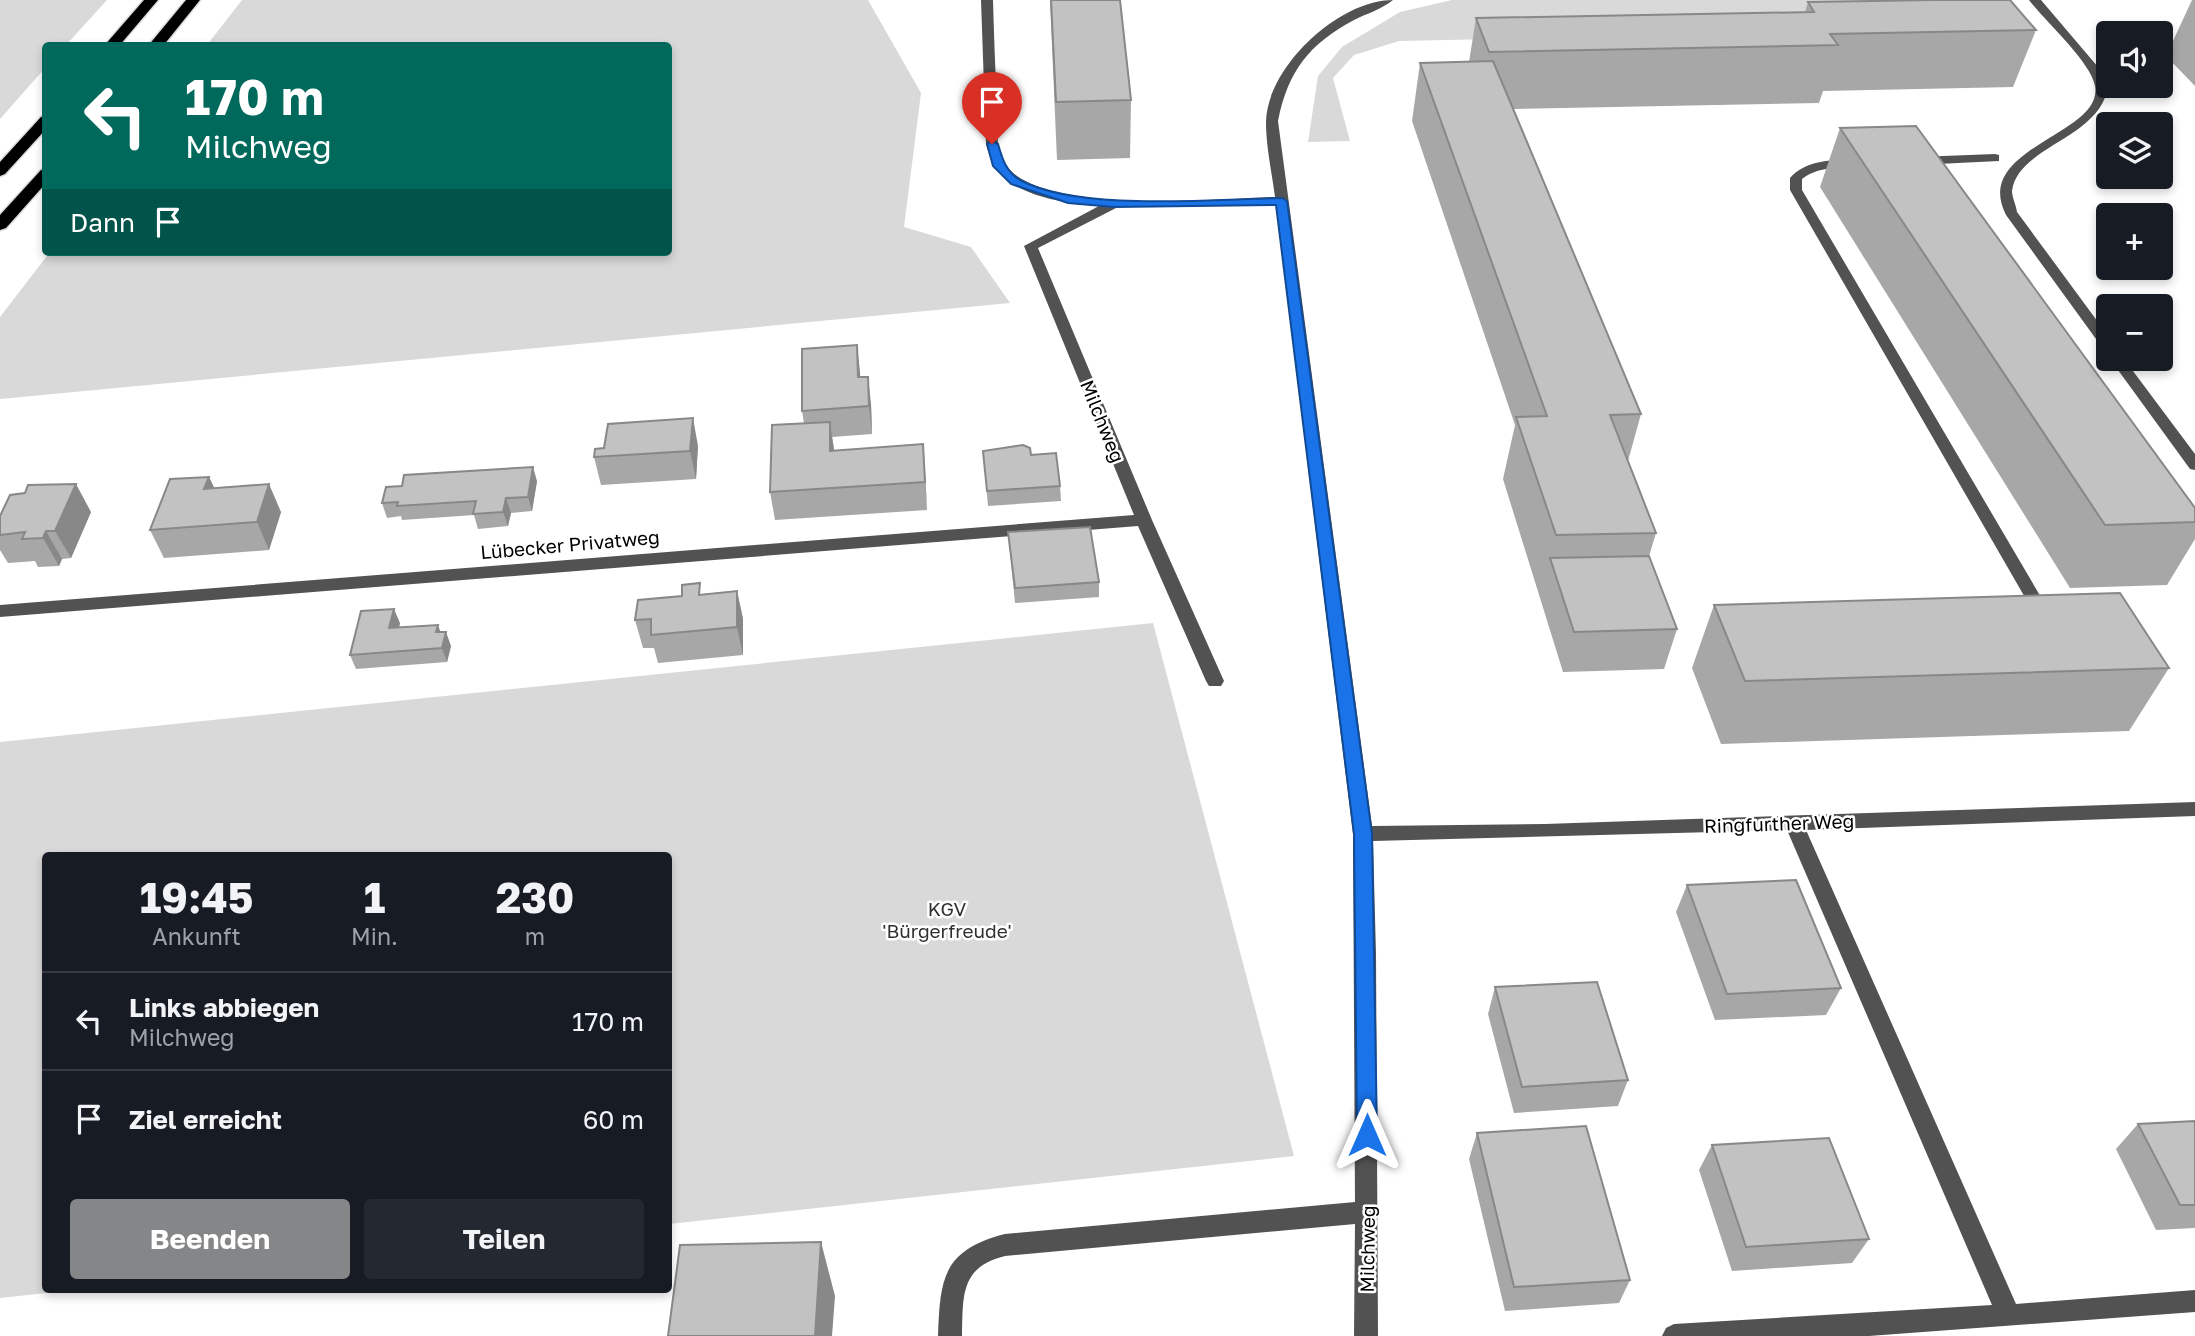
<!DOCTYPE html>
<html lang="de">
<head>
<meta charset="utf-8">
<style>
  :root { --surface:#171b24; --page:#242831; --text:#f1f3f6; --muted:#9ea1a6; --line:#363941; --accent:#858687 }
  body { margin:0; font-family:"Golos Text",sans-serif; background:var(--page); color:var(--text); height:100vh; display:flex; flex-direction:column; font-size:26px; white-space:nowrap }
  * { box-sizing:border-box; margin:0 }
  p { font-size:23px; color:var(--muted) }
  .icon { flex:none; width:38px; height:38px; fill:none; stroke:currentColor; stroke-width:2; stroke-linecap:round; stroke-linejoin:round }
  .map { position:relative; flex:1; overflow:hidden }
  .side { position:absolute; left:42px; top:852px; width:630px; height:441px; display:flex; flex-direction:column; background:var(--surface); border-radius:7px; box-shadow:0 4px 10px #0003 }
  .side>* { flex:none }
  .banner { position:absolute; left:42px; top:42px; width:630px; height:214px; border-radius:7px; box-shadow:0 4px 10px #0003; background:#00695c; color:#fff; overflow:hidden }
  .fabs { position:absolute; left:2096px; top:21px; display:grid; gap:14px }
  .fabs a { display:grid; place-items:center; width:77px; height:77px; border-radius:7px; background:var(--surface); box-shadow:0 4px 10px #0003; font-size:35px }
  .pin { position:absolute; display:grid; place-items:center; width:60px; height:60px; color:#fff; margin:-72px -30px; border-radius:50% 50% 50% 0; rotate:-45deg; box-shadow:0 0 7px #0007 }
  .pin .icon { rotate:45deg }
  .me { position:absolute; width:77px; margin:-38px; rotate:0deg; stroke-linejoin:round; filter:drop-shadow(0 0 5px #0008) }
  .turn { display:flex; align-items:center; gap:24px; height:147px; padding:0 28px; font-size:32px }
  .turn .icon { width:91px; height:91px; stroke-width:2.5 }
  .turn b { display:block; font-size:49px; line-height:60px }
  .then { display:flex; align-items:center; height:66px; padding:0 28px; background:#0003; gap:14px; font-size:26px }
  .eta { display:flex; justify-content:space-evenly; align-items:center; height:119px; text-align:center }
  .eta b { font-size:42px; font-weight:700; line-height:49px }
  .primary-button { display:flex; gap:14px; margin-top:auto; padding:14px 28px }
  .primary-button a { flex:1; height:80px; border-radius:7px; background:var(--accent); color:#fff; font-size:28px; font-weight:700; line-height:80px; text-align:center }
  .primary-button a+a { background:var(--page); color:var(--text) }
  ul { padding:0; list-style:none }
  li { display:flex; align-items:center; gap:21px; height:98px; padding:0 28px; border-top:2px solid var(--line) }
  li div { flex:1 }
  li b { display:block; font-size:26px }
  li em { font-style:normal }
  .map>svg:first-child { display:block }
  .green { fill:#d9d9d9 }
  .lines { fill:none; stroke-linecap:round; stroke-linejoin:round }
  .highway-casing { stroke:#dbdbdb; stroke-width:3 }
  .minor { fill:#525252; fill-rule:evenodd }
  .highway { fill:#000; fill-rule:evenodd }
  .wall { fill:#a7a7a7 }
  .shaded-wall { fill:#888 }
  .building { fill:#c2c2c2; stroke:#888; stroke-width:2 }
  .route { fill:#1a73e8; stroke:#114b97; stroke-width:2 }
  .labels { text-anchor:middle; dominant-baseline:central; stroke-width:5; stroke-linejoin:round; paint-order:stroke }
  .street-label { font-size:19px; fill:#000; stroke:#fff }
  .park-label { font-size:19px; fill:#303030; stroke:#fff }
</style>
</head>
<body>
<div class="map">
<svg width="2195" height="1336" viewBox="0 0 2195 1336">
  <rect width="100%" height="100%" fill="#fff"/>
  <g class="green">
    <path d="M0,0H107L66,45L46,46L45,68L0,119Z"/>
    <path d="M242,0H868L921,93L904,227L971,247L1010,303L0,399V317L50,252H668V46L207,45Z"/>
    <path d="M1452,0H2007L1495,39L1399,41L1354,55L1333,78L1350,141L1308,142L1318,76L1342,47L1400,12Z"/>
    <path d="M1153,623L1294,1156L669,1224L668,856H46V1290H75L0,1298V742Z"/>
  </g>
  <g class="lines">
    <defs>
      <g id="highway">
        <path d="M144,0H158L119,46H104Z"/>
        <path d="M186,0H200L163,46H148Z"/>
        <path d="M46,116V129L5,174L0,176V162L41,117Z"/>
        <path d="M46,169V183L6,228L0,230V215L41,170Z"/>
      </g>
    </defs>
    <use href="#highway" class="highway-casing"/>
    <g class="minor">
      <path d="M981,0H993C994,34 995,68 997,102C997,121 995,142 1003,160C1029,217 1220,199 1275,197C1272,173 1266,147 1266,122C1267,67 1339,0 1393,0C1382,9 1366,14 1354,20C1309,44 1288,71 1278,121L1372,826L1545,824L2195,802V816L1806,830L2016,1304L2195,1290V1312L1869,1336H1662L1666,1328L1674,1324L1992,1305L1787,830L1373,841L1376,954L1378,1336H1354L1355,1224L1005,1256C960,1267 963,1296 962,1336H938C940,1278 943,1250 1005,1234L1355,1202L1353,834L1276,205L1118,207L1038,248L1152,520L1224,681L1221,686H1209L1206,681L1138,526L0,617V605L1134,515L1024,246L1099,206C1054,201 998,196 986,144Z"/>
      <path d="M2029,0H2041L2098,67L2107,91C2096,139 2018,147 2012,191C2012,197 2016,205 2017,212L2109,337V351L2104,350L2006,215C1971,147 2104,135 2095,86C2091,62 2045,21 2029,0Z"/>
      <path d="M1995,154L1999,155V161L1917,165L1911,161L1917,157Z"/>
      <path d="M1851,159L1855,160V166C1836,169 1819,166 1802,179V190L2052,616L2050,620H2038L1790,190V178C1805,161 1829,160 1851,159Z"/>
      <path d="M2110,359H2124L2195,454V470L2190,469Z"/>
    </g>
    <use href="#highway" class="highway"/>
  </g>
  <g class="wall">
    <path d="M1050,0H1120L1131,100L1130,158L1057,160Z"/>
    <path d="M2192,0H2195V86L2166,56Z"/>
    <path d="M1808,2L2036,30L2013,87L1823,91L1819,103L1513,109L1641,414L1628,461L1656,533L1649,556L1677,629L1664,669L1563,672L1503,479L1515,425L1412,121L1420,63L1469,62L1476,18L1805,12Z"/>
    <path d="M1840,128L2195,508V539L2167,585L2070,588L1820,187Z"/>
    <path d="M860,377L871,404L872,434L832,437L834,450L925,472L927,510L775,520L770,492L804,423L802,411Z"/>
    <path d="M698,446L696,479L601,485L594,457Z"/>
    <path d="M983,451L1031,455L1060,486L1061,501L988,506Z"/>
    <path d="M209,477L214,488L281,512L269,550L164,558L150,530Z"/>
    <path d="M537,481L532,511L511,513L508,526L478,529L474,515L402,520L401,516L387,518L382,503Z"/>
    <path d="M91,512L71,558L62,559L59,566L38,567L35,561L8,563L0,550V516Z"/>
    <path d="M1008,532L1099,582V597L1015,603Z"/>
    <path d="M737,591L743,619V655L658,663L654,648H643L635,620L703,594Z"/>
    <path d="M1714,605L2169,668L2129,731L1721,744L1692,668Z"/>
    <path d="M400,623L399,627L441,632L451,646L447,662L356,669L350,655Z"/>
    <path d="M1687,885L1841,988L1826,1015L1715,1020L1676,912Z"/>
    <path d="M1495,987L1628,1080L1618,1106L1514,1113L1488,1014Z"/>
    <path d="M2195,1121V1228L2156,1230L2116,1149L2138,1124Z"/>
    <path d="M1477,1133L1630,1280L1619,1303L1505,1311L1469,1159Z"/>
    <path d="M1712,1145L1869,1239L1852,1263L1732,1271L1699,1170Z"/>
  </g>
  <g class="shaded-wall">
    <path d="M857,345L860,372L861,405L858,377Z"/>
    <path d="M868,377L871,404L872,434L869,406Z"/>
    <path d="M693,418L698,446L696,479L690,451Z"/>
    <path d="M830,422L834,450V478L830,451Z"/>
    <path d="M923,444L925,472L927,510L925,482Z"/>
    <path d="M533,467L537,481L532,511L528,497Z"/>
    <path d="M209,477L222,504L204,489Z"/>
    <path d="M76,484L91,512L71,558L55,531Z"/>
    <path d="M269,484L281,512L269,550L257,522Z"/>
    <path d="M506,498L511,513L508,526L503,512Z"/>
    <path d="M46,531L62,559L59,566L43,538Z"/>
    <path d="M737,591L743,619V655L737,627Z"/>
    <path d="M394,609L400,623L395,642L389,628Z"/>
    <path d="M438,625L443,639L446,632L451,646L447,662L436,632Z"/>
    <path d="M821,1242L835,1296L832,1336H815Z"/>
  </g>
  <g class="building">
    <path d="M1051,0H1120L1131,100L1056,102Z"/>
    <path d="M1935,0H2010L2036,30L1830,34L1838,45L1489,52L1476,18L1814,12L1808,2Z"/>
    <path d="M1493,61L1641,414L1610,415L1656,533L1556,535L1516,417L1547,416L1420,63Z"/>
    <path d="M1916,126L2195,508V522L2105,525L1840,128Z"/>
    <path d="M857,345L858,377H868L869,406L802,411V349Z"/>
    <path d="M693,418L690,451L594,457L595,449L604,448L608,424Z"/>
    <path d="M830,422V451L923,444L925,482L770,492L772,425Z"/>
    <path d="M1023,445L1030,448L1031,455L1056,453L1060,486L987,491L983,451Z"/>
    <path d="M533,467L528,497L506,498L503,512L473,514L476,501L397,506L398,502L382,503L386,487L402,486L404,475Z"/>
    <path d="M209,477L204,489L269,484L257,522L150,530L170,479Z"/>
    <path d="M76,484L55,531H46L43,538L22,539L25,532L0,535V516L10,495L25,493L28,485Z"/>
    <path d="M1090,527L1099,582L1015,588L1008,532Z"/>
    <path d="M1649,556L1677,629L1574,632L1550,558Z"/>
    <path d="M700,583L699,595L737,591V627L651,635V619L635,620L638,600L682,596V585Z"/>
    <path d="M2120,593L2169,668L1745,681L1714,605Z"/>
    <path d="M394,609L389,628L438,625L436,632H446L442,648L350,655L361,611Z"/>
    <path d="M1796,880L1841,988L1727,994L1687,885Z"/>
    <path d="M1597,982L1628,1080L1522,1087L1495,987Z"/>
    <path d="M2195,1121V1205H2180L2138,1124Z"/>
    <path d="M1586,1126L1630,1280L1514,1287L1477,1133Z"/>
    <path d="M1829,1138L1869,1239L1746,1247L1712,1145Z"/>
    <path d="M821,1242L815,1336H668L680,1245Z"/>
  </g>
  <path class="route" d="M992,141L998,144C1002,158 1006,172 1020,180C1080,212 1212,199 1282,198L1287,201L1372,834L1377,1135L1374,1141L1367,1144L1360,1141L1357,1135L1354,834L1276,205L1114,207L1068,203L1011,184L993,166L987,144Z"/>
  <g class="labels">
    <g class="street-label">
      <text transform="translate(1103 421) rotate(68)">Milchweg</text>
      <text transform="translate(570 544) rotate(-5)">Lübecker Privatweg</text>
      <text transform="translate(1779 823) rotate(-2)">Ringfurther Weg</text>
      <text transform="translate(1367 1249) rotate(-89)">Milchweg</text>
    </g>
    <g class="park-label">
      <text x="947" y="908">KGV<tspan x="947" dy="22">'Bürgerfreude'</tspan></text>
    </g>
  </g>
</svg>
<div class="fabs">
<a><svg class="icon" aria-label="sound" viewBox="0 0 24 24"><path d="M4 9h4l5-4v14l-5-4H4zM17 9q2 3 0 6"/></svg></a>
<a><svg class="icon" aria-label="layers" viewBox="0 0 24 24"><path d="M12 4l9 5-9 5-9-5zM3 14l9 5 9-5"/></svg></a>
<a>+</a>
<a>−</a>
</div>
<div class="pin" style="left:992px;top:144px;background:#d93025"><svg class="icon" aria-label="arrive" viewBox="0 0 24 24"><path d="M6 21V4h12l-3 4 3 4H6"/></svg></div>
<svg class="me" style="left:1367px;top:1135px" viewBox="-20 -20 40 40"><path d="M0-17L14 15 0 8-14 15z" fill="#1a73e8" stroke="#fff" stroke-width="4"/></svg>
<div class="banner">
<div class="turn"><svg class="icon" aria-label="left" viewBox="0 0 24 24"><path d="M17 20v-9H6M10 6l-5 5 5 5"/></svg><div><b>170 m</b>Milchweg</div></div>
<div class="then">Dann<svg class="icon" aria-label="arrive" viewBox="0 0 24 24"><path d="M6 21V4h12l-3 4 3 4H6"/></svg></div>
</div>
<section class="side">
<div class="eta">
<div><b>19:45</b><p>Ankunft</p></div>
<div><b>1</b><p>Min.</p></div>
<div><b>230</b><p>m</p></div>
</div>
<ul>
<li><svg class="icon" aria-label="left" viewBox="0 0 24 24"><path d="M17 20v-9H6M10 6l-5 5 5 5"/></svg><div><b>Links abbiegen</b><p>Milchweg</p></div><em>170 m</em></li>
<li><svg class="icon" aria-label="arrive" viewBox="0 0 24 24"><path d="M6 21V4h12l-3 4 3 4H6"/></svg><div><b>Ziel erreicht</b></div><em>60 m</em></li>
</ul>
<div class="primary-button"><a>Beenden</a><a>Teilen</a></div>
</section>
</div>
</body>
</html>
